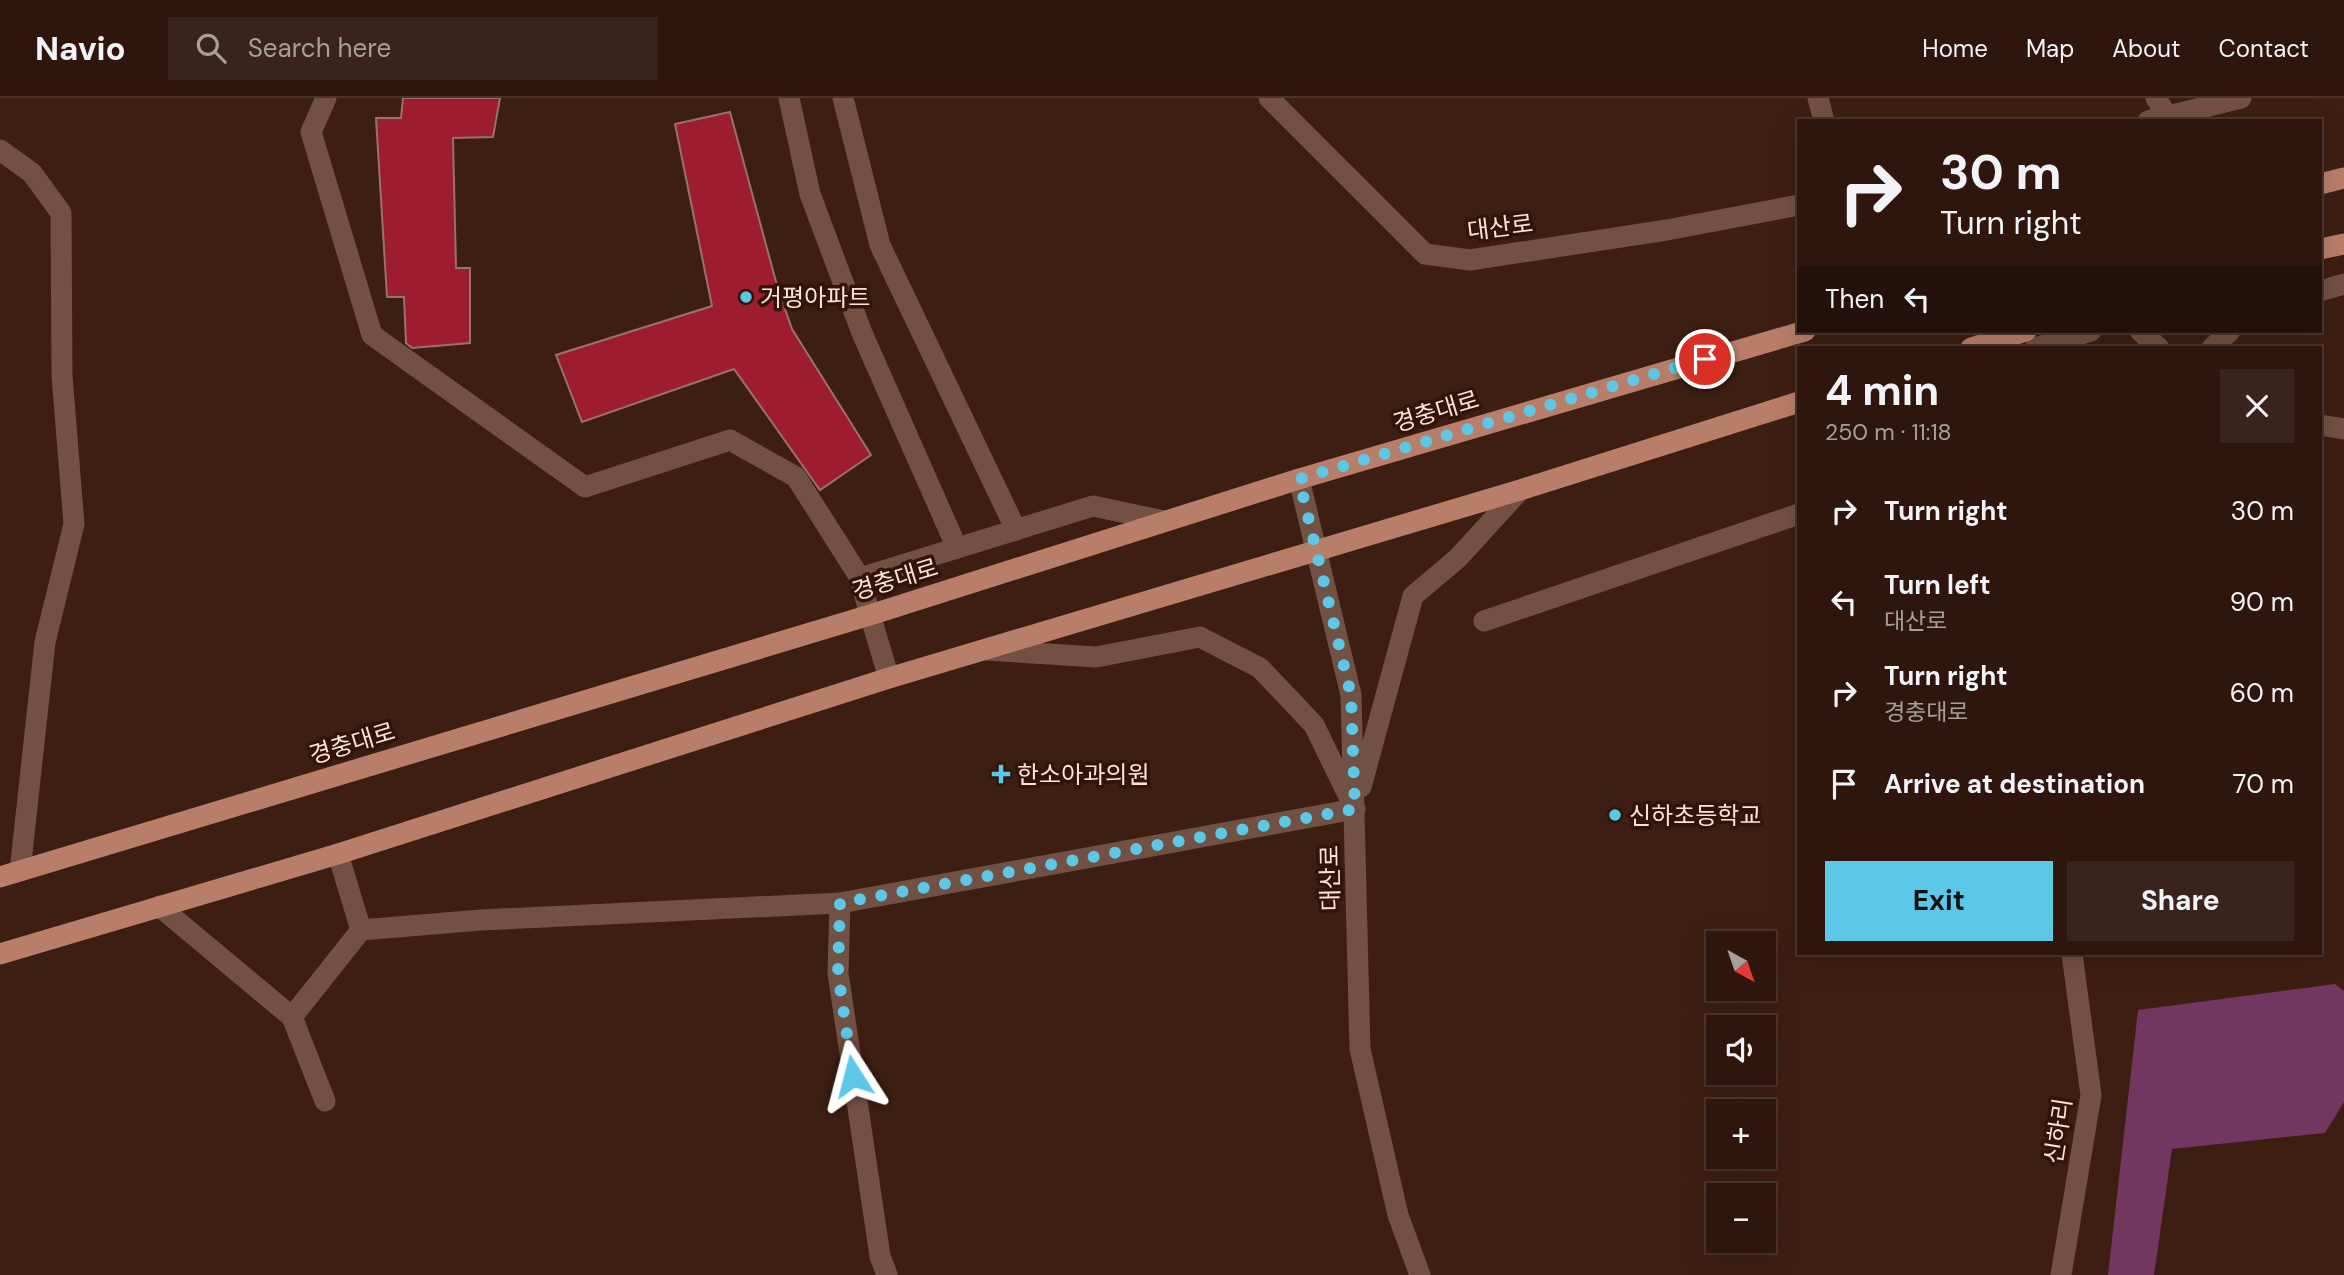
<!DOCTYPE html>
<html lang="en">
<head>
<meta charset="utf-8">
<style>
  :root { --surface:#2e160e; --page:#3a231c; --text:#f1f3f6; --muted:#a79f9e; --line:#49352e; --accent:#5bc8e7 }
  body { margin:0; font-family:"DM Sans","Noto Sans KR",sans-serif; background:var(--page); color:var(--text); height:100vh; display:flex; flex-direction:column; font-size:26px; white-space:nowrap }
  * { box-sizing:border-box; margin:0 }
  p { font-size:23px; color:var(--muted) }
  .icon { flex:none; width:38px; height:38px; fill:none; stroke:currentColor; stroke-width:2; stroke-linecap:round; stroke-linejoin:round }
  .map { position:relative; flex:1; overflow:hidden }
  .panel { position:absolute; left:1797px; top:248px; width:525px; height:609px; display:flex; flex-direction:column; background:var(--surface); border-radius:0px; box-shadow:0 7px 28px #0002,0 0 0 2px var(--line) }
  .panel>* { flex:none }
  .hud { position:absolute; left:1797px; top:21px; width:525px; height:214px; border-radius:0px; box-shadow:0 7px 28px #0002,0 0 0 2px var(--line); background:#2e160e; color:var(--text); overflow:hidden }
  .needle { width:46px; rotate:140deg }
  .tools { position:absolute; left:1706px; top:833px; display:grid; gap:14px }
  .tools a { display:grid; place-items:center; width:70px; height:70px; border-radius:0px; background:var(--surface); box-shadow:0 7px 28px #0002,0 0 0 2px var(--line); font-size:35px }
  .pin { position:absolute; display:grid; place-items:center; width:60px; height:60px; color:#fff; margin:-30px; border:4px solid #fff; border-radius:50%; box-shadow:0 2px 7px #0007 }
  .me { position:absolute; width:77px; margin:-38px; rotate:351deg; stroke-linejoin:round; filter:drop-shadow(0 0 5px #0008) }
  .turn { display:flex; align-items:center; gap:24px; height:147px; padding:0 28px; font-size:32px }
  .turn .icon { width:91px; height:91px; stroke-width:2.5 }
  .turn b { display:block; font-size:49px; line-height:60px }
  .then { display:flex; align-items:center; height:66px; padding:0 28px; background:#0003; gap:14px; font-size:26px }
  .round { display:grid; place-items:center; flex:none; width:74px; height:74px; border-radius:0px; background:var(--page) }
  .headline { display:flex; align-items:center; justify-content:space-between; height:119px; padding:0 28px }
  h1 { font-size:42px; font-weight:700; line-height:52px }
  .button { display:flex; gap:14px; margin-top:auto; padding:14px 28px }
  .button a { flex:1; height:80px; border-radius:0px; background:var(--accent); color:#111; font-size:28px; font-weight:700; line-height:80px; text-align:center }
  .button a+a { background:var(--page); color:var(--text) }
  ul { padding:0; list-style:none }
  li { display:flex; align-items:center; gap:21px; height:91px; padding:0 28px }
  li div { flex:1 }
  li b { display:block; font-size:26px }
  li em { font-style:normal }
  header { display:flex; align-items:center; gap:42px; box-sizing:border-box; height:98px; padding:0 35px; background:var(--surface); border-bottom:2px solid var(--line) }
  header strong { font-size:33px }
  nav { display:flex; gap:38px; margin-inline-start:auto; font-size:24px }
  .search { width:490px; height:63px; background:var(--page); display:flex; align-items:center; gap:18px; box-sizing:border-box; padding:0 24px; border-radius:0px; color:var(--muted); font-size:26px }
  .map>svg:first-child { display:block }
  .green { fill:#723660 }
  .building { fill:#9d1d2f; stroke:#99706f; stroke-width:2 }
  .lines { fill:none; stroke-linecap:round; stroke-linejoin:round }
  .lane { stroke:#735044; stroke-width:21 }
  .street { stroke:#735044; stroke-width:21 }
  .secondary { stroke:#735044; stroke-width:21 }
  .primary { stroke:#b97e69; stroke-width:21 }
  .route { stroke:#5bc8e7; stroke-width:12; stroke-dasharray:0 21.6 }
  .poi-dot { fill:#5bc8e7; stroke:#32140a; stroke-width:2.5 }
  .labels { text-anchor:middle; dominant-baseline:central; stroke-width:7; stroke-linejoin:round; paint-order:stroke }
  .street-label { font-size:24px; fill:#f9e3dc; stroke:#32140a }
  .poi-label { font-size:24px; fill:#f9e3dc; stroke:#32140a; text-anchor:start }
</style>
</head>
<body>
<header>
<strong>Navio</strong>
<div class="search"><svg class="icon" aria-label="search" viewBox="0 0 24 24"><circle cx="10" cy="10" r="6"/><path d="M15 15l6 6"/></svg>Search here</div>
<nav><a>Home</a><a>Map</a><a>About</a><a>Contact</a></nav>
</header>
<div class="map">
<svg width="2344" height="1177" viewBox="0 0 2344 1177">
  <rect width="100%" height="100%" fill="#3d1e13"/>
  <path class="green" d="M2335,886L2344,893V1004L2325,1035L2172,1051L2154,1177H2108L2138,912Z"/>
  <g class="building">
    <path d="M403,0H500L493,39L453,40L456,170H470V245L412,250L406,245L404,199H387L376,20H401Z"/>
    <path d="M730,14L778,191L792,231L871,357L820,392L734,271L582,324L556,257L712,208L675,26Z"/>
  </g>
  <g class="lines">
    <g class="lane">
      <path d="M326,0L311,34L372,237L585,389L730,342L796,379L860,480L870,517"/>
      <path d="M789,0L810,96L862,235L957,450"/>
      <path d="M843,0L880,147L1016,432"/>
      <path d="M1818,0L1824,23"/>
      <path d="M0,52L32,75L61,115L62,278L74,426L45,544L20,773"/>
      <path d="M2320,327L2344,331"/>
      <path d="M860,480L1093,408L1164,423"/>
      <path d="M1484,523L1799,416"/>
      <path d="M338,756L361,832"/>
      <path d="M159,808L292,919"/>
    </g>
    <g class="street">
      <path d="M2156,0L2167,18"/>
      <path d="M840,805L838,875L880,1158L887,1177"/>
      <path d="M325,1003L292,919L361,832L481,822L840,805L1355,711"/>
    </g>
    <g class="secondary">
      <path d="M1269,0L1425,156L1470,162L1667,132L1799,107"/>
      <path d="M2148,23L2241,0"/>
      <path d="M2320,193L2344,186"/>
      <path d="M2140,233L2159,250"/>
      <path d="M2035,250L2091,233"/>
      <path d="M2212,250L2230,233"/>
      <path d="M1299,381L1351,597L1360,951L1398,1117L1420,1177"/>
      <path d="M870,517L889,580"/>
      <path d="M985,552L1096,559L1200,539L1260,570L1314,627L1351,703"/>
      <path d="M1361,689L1413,498L1458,460L1520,392"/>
      <path d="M2061,1177L2091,997L2072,856"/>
    </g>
    <g class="primary">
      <path d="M2320,86L2344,80"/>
      <path d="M2320,151L2344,146"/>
      <path d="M1971,250L2026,233"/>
      <path d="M0,779L870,517L1299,381L1805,233"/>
      <path d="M0,856L338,756L889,580L1520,392L1799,304"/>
    </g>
  </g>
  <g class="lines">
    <path class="route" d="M853,978L838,875L840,805L1355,711L1351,597L1299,381L1705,261"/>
  </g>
  <g class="poi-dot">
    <circle cx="746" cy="199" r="7"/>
    <path d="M997.5 665.5h7v7h7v7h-7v7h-7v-7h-7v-7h7z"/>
    <circle cx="1615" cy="717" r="7"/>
  </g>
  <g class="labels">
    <g class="street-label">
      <text transform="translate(1500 129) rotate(-7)">대산로</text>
      <text transform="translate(1436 313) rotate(-17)">경충대로</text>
      <text transform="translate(895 481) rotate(-17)">경충대로</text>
      <text transform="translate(352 645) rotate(-17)">경충대로</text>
      <text transform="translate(1330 780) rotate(-91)">대산로</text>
      <text transform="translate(2058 1033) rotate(-81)">신하리</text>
    </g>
    <g class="poi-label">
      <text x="760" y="199">거평아파트</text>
      <text x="1017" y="676">한소아과의원</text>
      <text x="1629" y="717">신하초등학교</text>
    </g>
  </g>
</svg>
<div class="tools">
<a><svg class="needle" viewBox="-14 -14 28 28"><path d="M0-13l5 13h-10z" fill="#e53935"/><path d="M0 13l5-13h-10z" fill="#a79f9e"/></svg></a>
<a><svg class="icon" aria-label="sound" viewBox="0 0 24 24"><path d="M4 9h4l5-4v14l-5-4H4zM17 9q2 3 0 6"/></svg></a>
<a>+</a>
<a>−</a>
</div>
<div class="pin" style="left:1705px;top:261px;background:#d93025"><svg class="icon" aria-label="arrive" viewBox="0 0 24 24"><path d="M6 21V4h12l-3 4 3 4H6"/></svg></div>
<svg class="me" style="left:853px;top:978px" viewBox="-20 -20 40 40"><path d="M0-17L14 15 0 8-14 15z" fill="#5bc8e7" stroke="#fff" stroke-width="4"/></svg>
<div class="hud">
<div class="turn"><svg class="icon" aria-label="right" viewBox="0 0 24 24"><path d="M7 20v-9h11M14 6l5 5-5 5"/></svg><div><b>30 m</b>Turn right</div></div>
<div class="then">Then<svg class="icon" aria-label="left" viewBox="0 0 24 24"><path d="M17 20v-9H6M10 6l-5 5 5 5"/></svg></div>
</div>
<section class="panel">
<div class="headline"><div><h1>4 min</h1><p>250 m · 11:18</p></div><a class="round"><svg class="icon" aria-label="close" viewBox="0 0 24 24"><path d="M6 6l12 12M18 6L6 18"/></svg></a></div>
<ul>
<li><svg class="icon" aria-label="right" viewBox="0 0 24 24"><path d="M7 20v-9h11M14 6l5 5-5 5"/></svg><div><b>Turn right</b></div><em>30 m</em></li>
<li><svg class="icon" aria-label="left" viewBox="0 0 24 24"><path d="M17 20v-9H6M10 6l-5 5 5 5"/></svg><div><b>Turn left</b><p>대산로</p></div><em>90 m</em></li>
<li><svg class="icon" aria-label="right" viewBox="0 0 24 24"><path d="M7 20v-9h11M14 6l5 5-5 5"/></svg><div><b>Turn right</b><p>경충대로</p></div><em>60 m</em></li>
<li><svg class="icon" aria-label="arrive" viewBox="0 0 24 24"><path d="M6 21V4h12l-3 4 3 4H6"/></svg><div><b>Arrive at destination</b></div><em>70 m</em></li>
</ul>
<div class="button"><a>Exit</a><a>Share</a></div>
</section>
</div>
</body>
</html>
